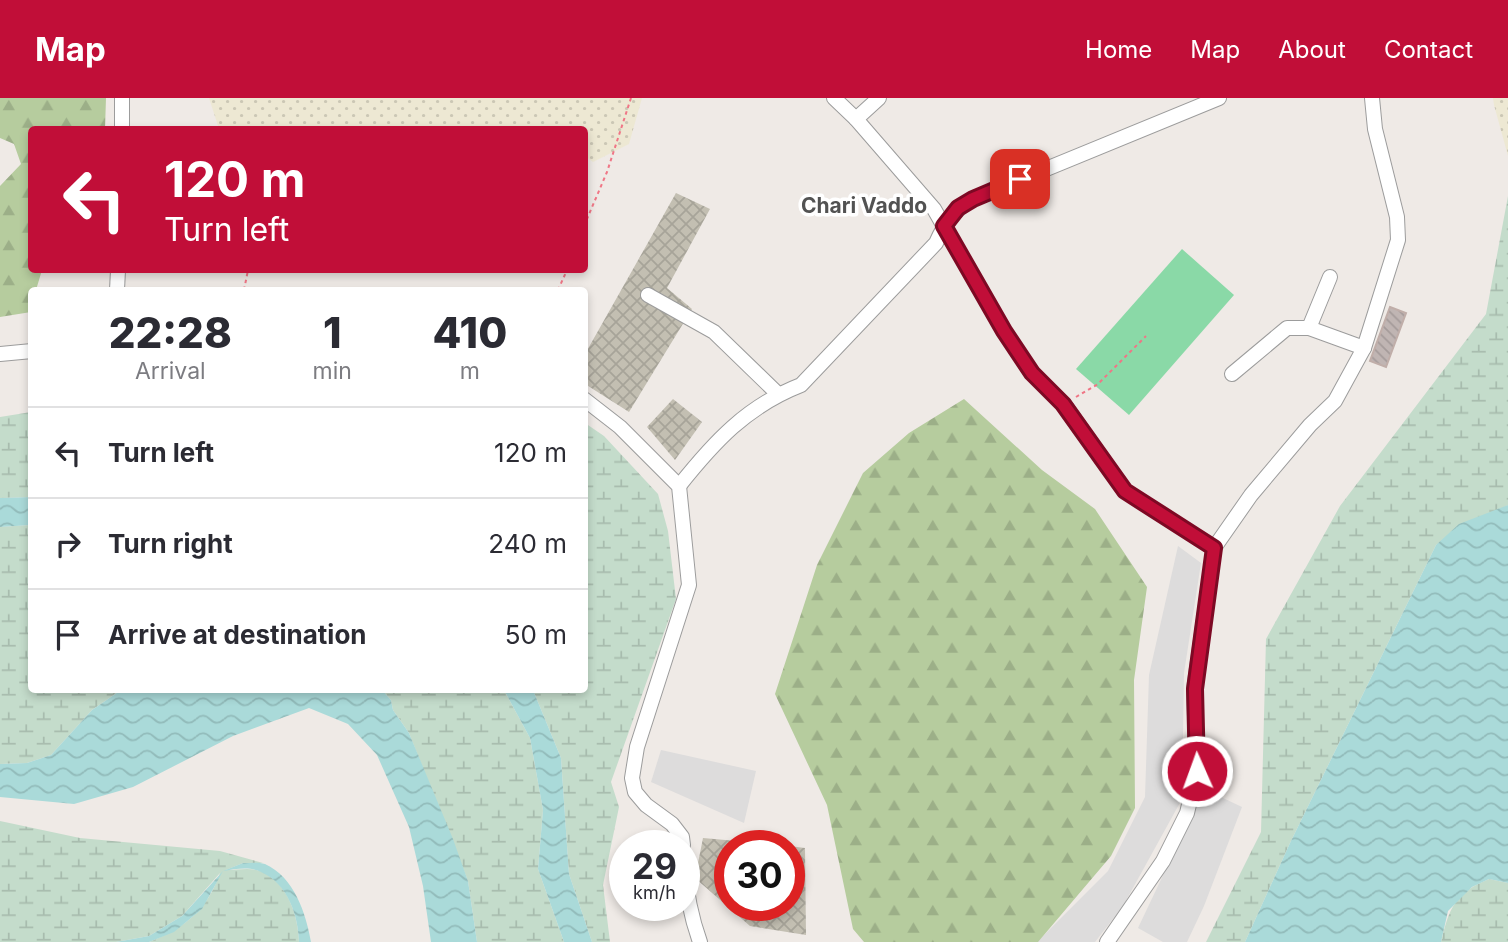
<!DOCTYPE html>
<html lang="en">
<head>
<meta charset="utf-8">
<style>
  :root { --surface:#fff; --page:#f2f2f3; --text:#2b2b33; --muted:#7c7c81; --line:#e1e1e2; --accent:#c10e38 }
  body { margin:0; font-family:Inter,sans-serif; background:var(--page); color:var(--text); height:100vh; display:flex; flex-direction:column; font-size:26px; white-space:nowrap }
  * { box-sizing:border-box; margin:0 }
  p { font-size:23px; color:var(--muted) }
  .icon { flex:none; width:38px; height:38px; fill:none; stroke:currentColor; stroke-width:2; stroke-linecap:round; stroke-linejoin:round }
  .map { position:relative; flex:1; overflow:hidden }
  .side { position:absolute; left:28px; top:189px; width:560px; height:406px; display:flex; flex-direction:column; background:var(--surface); border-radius:7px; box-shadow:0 4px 10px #0003 }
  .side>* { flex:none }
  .hud { position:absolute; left:28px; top:28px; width:560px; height:147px; border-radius:7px; box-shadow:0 4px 10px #0003; background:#c10e38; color:#fff; overflow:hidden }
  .speed { position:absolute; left:609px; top:732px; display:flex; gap:14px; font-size:35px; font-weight:700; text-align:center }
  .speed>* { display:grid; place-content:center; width:91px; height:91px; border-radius:50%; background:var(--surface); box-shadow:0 4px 10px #0003; line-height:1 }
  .speed small { font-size:18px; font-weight:400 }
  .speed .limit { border:10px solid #d22; background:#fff; color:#111 }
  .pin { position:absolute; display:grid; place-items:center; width:60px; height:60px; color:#fff; margin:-30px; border-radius:14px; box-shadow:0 4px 10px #0006 }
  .me { position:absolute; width:77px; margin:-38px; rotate:358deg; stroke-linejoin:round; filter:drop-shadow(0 0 5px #0008) }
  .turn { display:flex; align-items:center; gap:24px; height:147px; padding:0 21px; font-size:32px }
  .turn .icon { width:91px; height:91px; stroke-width:2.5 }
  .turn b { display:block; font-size:49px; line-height:60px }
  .eta { display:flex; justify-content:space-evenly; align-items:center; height:119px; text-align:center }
  .eta b { font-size:42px; font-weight:800; line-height:49px }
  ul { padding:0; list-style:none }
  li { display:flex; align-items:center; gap:21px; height:91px; padding:0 21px; border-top:2px solid var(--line) }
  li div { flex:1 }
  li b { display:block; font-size:26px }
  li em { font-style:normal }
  header { display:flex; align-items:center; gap:42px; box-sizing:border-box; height:98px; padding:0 35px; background:var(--accent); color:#fff }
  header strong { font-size:33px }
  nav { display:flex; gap:38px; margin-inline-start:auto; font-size:24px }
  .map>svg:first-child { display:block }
  .residential { fill:#dddcdc }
  .construction { fill:url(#construction-cross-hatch) }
  .farmland { fill:url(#farmland-dots) }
  .forest { fill:url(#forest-firs) }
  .wetland { fill:url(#wetland-marsh) }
  .pitch { fill:#8ad9a7 }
  .water { fill:url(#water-waves) }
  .building { fill:url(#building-back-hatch); stroke:#c0aea9; stroke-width:2 }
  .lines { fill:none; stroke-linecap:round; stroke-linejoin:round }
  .street-casing { stroke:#9c9c9c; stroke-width:16 }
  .path { stroke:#f07686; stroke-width:2; stroke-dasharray:3.5 3.5; stroke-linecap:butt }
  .street { stroke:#fff; stroke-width:14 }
  .route-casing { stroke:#7d0924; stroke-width:18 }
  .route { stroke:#c10e38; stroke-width:12 }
  .labels { text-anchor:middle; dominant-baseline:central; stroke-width:7; stroke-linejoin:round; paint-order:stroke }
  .neighbourhood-label { font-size:21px; font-weight:bold; fill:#525252; stroke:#fff }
</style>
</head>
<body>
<header>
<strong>Map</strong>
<nav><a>Home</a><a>Map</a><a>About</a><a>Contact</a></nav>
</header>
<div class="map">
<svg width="1508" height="844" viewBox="0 0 1508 844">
  <defs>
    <pattern id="construction-cross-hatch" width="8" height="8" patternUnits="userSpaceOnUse" patternTransform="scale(1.75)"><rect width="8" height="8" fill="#c3bfb2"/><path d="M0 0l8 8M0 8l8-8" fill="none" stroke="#a7a499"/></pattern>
    <pattern id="farmland-dots" width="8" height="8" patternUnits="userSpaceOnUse" patternTransform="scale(1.75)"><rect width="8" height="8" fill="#ede8d3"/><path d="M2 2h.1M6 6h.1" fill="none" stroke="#cbc7b5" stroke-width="1.8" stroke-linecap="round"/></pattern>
    <pattern id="forest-firs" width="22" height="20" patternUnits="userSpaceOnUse" patternTransform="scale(1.75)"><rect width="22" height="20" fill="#b6cc9e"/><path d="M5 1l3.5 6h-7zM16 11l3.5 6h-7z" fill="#9caf88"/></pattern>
    <pattern id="wetland-marsh" width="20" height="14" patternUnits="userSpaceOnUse" patternTransform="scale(1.75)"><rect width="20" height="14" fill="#c4dccb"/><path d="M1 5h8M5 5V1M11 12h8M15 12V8" fill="none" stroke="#a8bcae"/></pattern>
    <pattern id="water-waves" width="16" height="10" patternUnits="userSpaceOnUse" patternTransform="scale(1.75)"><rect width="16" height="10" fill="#aadad9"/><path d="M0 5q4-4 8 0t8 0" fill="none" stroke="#92bbba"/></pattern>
    <pattern id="building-back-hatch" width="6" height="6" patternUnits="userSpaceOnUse" patternTransform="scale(1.75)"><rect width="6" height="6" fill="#c0b5b3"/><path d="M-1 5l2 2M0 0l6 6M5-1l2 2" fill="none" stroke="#a59b9a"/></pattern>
  </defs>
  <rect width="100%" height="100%" fill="#efeae6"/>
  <g class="residential">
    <path d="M1178,448L1201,465L1184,575L1182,701L1123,808L1095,844H1037L1108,773L1145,699L1149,577Z"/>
    <path d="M661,652L756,673L744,725L651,684Z"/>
    <path d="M1204,691L1242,709L1204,808L1187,844H1163L1138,830Z"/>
  </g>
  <g class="construction">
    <path d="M676,95L710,111L667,190L692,211L629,314L585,286V256Z"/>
    <path d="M673,301L702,324L675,362L647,329Z"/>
    <path d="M703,740L779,747H730V807H789V748L805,750L806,837L750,828L695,780Z"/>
  </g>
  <g class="farmland">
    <path d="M209,0H642L629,46L593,64L585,58L584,32H528L513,29L507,32L219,31Z"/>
    <path d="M1493,0H1508V58L1494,7Z"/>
  </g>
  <g class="forest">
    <path d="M0,0H106L105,31L32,32V172H42L36,192H32L31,214L0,219V88L21,66L14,46L0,40Z"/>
    <path d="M964,301L1042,372L1095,411L1147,489L1134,582L1135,710L1111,758L1038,844H864L853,831L827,707L775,596L817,467L863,375L909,335Z"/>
  </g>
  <g class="wetland">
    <path d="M1508,98V407L1436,447L1290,745L1245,844H1206L1261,734L1266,541L1340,408L1486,216Z"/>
    <path d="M31,314V399L0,400V319Z"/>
    <path d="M585,325L604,338L658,396L668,433L676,501L611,684L619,709L603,787L610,844H592L569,776L561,660L533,592H584Z"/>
    <path d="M31,427L32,592H121L92,612L51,657L27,665L0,666V429Z"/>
    <path d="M382,592H504L530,640L543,712L538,771L564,844H477L468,783L409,635L393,612L391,602Z"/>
    <path d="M0,723L80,740L220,753L263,765H243L226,772C237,772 250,769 260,773C288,784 298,818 299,844H149C185,830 207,812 220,775L182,818L149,838L116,844H0Z"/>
    <path d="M1489,781L1508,785V844H1441C1449,810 1455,795 1489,781Z"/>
  </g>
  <path class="pitch" d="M1182,151L1234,197L1129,317L1076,271Z"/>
  <g class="water">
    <path d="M31,399V427L0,429V400Z"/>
    <path d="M1508,407V785L1489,781L1472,789L1448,813L1441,844H1245L1290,745L1436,447L1459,426Z"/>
    <path d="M121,592H382L391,602L393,612L409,635L453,741L468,783L477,844H431L423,788L409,729L377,657L348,626L309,610L233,638L133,689L74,706L0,699V666L27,665L51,657L92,612Z"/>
    <path d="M504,592H533L561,660L569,776L592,844H564L538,771L543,712L530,640Z"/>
    <path d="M243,765C250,765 259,764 265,766C294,779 306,815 311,844H299C298,817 288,786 261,774C250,768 235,771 223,773L202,811L174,834L149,844H116L149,838L182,818L223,773Z"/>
  </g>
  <path class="building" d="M1390,209L1406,215L1386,269L1370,263Z"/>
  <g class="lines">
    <defs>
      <g id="street">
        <path d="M834,0L856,21L934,111L1004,233L1032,275L1064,306L1125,393L1214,450"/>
        <path d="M856,21L879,0"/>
        <path d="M122,32V0"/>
        <path d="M117,192L118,172"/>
        <path d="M648,197L714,234L778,296"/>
        <path d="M1309,230L1330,179"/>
        <path d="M0,256L32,253"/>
        <path d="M1232,276L1287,230H1309L1364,250"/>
        <path d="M584,301L620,329L679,388L689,487L637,649L632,680L635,694L646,707L672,726L682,739L683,747"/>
        <path d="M679,388C714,344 747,308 801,287L936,145C945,125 954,112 973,101L1219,0"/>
        <path d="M684,766C686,793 691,819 700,844"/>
        <path d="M1107,844L1163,763L1187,715L1197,673L1194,591L1214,450L1251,397L1310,327L1335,303L1364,250L1398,142L1397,119L1375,31L1372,0"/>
      </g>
    </defs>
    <use href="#street" class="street-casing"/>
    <g class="path">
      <path d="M584,128L607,74L631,0"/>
      <path d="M244,192L248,172"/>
      <path d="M558,192L567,172"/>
      <path d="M1076,299L1098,286L1146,238"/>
    </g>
    <use href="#street" class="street"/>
  </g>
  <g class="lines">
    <defs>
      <path id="route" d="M1020,81L973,101L958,110L944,128L1004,233L1032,275L1063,306L1125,393L1214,450L1195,591L1197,673"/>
    </defs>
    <use href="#route" class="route-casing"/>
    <use href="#route" class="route"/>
  </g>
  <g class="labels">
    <g class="neighbourhood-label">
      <text x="864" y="107">Chari Vaddo</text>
    </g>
  </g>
</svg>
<div class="speed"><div>29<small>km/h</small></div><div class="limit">30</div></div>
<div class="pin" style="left:1020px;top:81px;background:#d93025"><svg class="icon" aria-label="arrive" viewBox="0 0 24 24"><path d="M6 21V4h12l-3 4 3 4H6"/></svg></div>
<svg class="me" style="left:1197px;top:673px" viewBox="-20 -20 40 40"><circle r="17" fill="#c10e38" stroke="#fff" stroke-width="3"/><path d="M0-11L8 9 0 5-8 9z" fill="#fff"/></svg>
<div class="hud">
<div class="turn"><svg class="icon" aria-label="left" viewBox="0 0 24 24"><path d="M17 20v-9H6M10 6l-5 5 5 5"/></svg><div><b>120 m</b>Turn left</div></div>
</div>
<section class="side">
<div class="eta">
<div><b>22:28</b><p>Arrival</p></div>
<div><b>1</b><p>min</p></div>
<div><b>410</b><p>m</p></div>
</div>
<ul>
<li><svg class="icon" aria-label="left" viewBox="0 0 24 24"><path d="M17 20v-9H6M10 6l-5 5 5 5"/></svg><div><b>Turn left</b></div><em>120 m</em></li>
<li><svg class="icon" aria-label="right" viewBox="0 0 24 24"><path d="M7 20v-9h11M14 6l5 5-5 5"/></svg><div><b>Turn right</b></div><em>240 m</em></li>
<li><svg class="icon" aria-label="arrive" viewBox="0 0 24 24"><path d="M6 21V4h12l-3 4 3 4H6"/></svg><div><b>Arrive at destination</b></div><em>50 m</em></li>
</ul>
</section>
</div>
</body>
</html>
